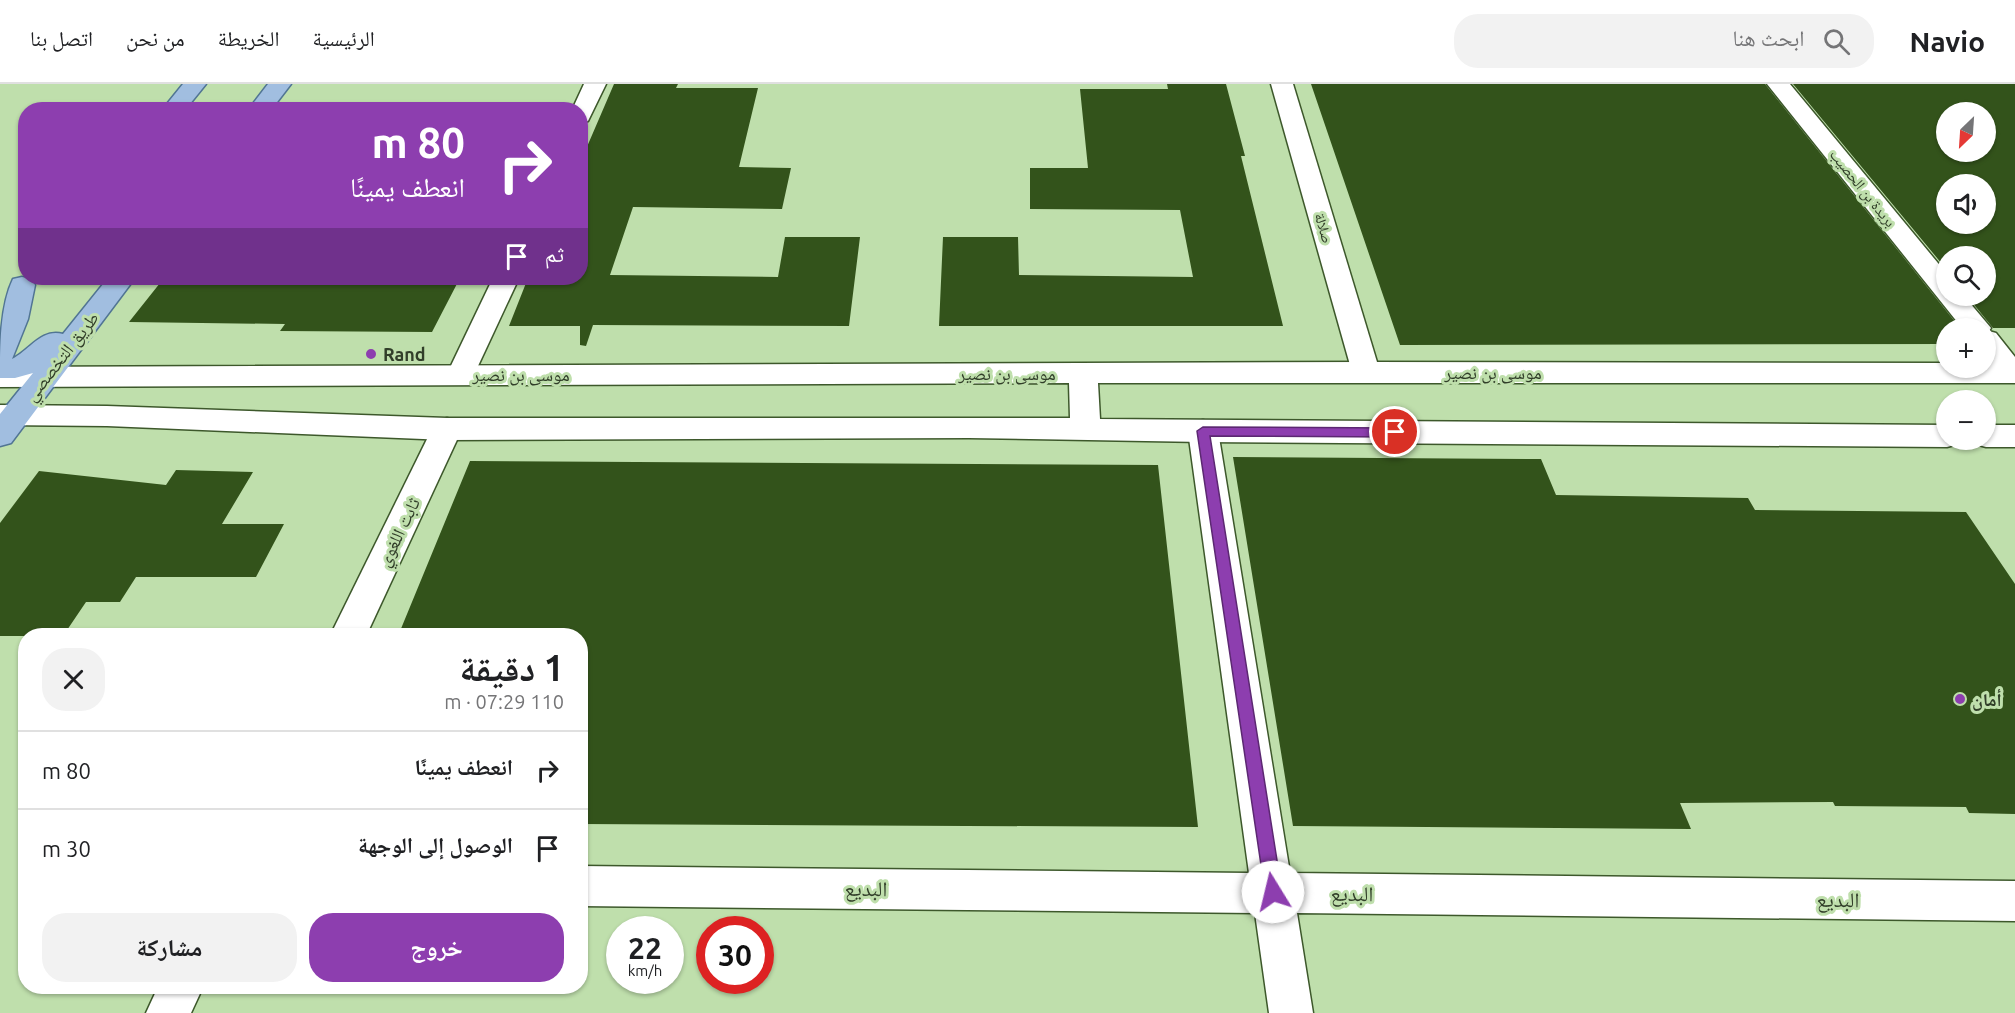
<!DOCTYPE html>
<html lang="ar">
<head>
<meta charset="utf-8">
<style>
  :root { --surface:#fff; --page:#f2f2f2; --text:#202124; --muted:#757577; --line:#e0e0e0; --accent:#8d3eaf }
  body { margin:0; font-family:Ubuntu,"Noto Naskh Arabic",sans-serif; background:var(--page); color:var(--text); direction:rtl; height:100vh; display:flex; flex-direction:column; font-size:22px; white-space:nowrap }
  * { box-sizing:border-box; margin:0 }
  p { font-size:20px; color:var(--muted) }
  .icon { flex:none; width:33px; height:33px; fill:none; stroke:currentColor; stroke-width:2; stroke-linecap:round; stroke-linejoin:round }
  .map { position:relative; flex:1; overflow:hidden; direction:ltr }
  .drawer { position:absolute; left:18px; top:544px; width:570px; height:366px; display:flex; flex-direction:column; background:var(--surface); border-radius:24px; box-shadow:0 2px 4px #0004; direction:rtl }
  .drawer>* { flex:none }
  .banner { position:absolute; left:18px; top:18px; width:570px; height:183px; border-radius:24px; box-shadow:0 2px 4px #0004; direction:rtl; background:#8d3eaf; color:#fff; overflow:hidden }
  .needle { width:39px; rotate:205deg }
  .fabs { position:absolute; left:1936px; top:18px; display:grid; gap:12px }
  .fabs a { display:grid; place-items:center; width:60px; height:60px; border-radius:50%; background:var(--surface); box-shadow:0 2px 4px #0004; font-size:30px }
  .speed { position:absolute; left:606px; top:832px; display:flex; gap:12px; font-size:30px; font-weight:700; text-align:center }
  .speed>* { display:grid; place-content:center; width:78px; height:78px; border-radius:50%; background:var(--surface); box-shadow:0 2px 4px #0004; line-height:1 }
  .speed small { font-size:15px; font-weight:400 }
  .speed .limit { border:9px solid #d22; background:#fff; color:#111 }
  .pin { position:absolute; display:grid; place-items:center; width:51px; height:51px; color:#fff; margin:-26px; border:3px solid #fff; border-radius:50%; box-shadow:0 2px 6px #0007 }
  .me { position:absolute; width:66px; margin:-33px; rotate:351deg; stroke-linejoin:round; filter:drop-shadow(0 0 4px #0008) }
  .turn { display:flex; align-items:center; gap:21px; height:126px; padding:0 24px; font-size:27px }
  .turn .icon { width:78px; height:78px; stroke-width:2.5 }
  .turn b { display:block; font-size:42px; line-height:51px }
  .then { display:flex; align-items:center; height:57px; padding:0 24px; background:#0003; gap:12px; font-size:22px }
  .round { display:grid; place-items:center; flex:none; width:63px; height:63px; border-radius:24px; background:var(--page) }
  .headline { display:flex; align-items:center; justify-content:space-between; height:102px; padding:0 24px }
  h1 { font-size:36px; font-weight:700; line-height:45px }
  .button { display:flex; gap:12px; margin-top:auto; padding:12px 24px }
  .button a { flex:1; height:69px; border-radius:24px; background:var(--accent); color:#fff; font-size:24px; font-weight:700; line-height:69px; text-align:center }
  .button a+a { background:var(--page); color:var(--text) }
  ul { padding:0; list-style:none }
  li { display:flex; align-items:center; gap:18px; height:78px; padding:0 24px; border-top:2px solid var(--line) }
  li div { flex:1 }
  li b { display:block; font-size:22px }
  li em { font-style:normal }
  header { display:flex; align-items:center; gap:36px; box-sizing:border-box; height:84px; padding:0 30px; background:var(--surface); border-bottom:2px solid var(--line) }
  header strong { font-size:28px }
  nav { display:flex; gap:33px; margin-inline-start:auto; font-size:21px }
  .search { width:420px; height:54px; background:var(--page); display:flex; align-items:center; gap:15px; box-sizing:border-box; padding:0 21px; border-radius:24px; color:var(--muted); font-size:22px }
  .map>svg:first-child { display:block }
  .building { fill:#33531b; fill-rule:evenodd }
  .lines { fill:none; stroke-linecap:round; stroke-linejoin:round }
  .street-casing { stroke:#3d582b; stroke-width:3 }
  .secondary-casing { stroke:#3d582b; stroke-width:3 }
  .primary-casing { stroke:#517593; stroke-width:3 }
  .street { fill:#fff; fill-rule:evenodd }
  .secondary { fill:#fff; fill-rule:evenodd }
  .primary { fill:#a1bee0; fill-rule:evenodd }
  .route { fill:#8d3eaf; stroke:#5c2872; stroke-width:1.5 }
  .poi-dot { fill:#8d3eaf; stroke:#bfdfac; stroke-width:2 }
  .labels { text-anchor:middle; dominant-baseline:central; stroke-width:6; stroke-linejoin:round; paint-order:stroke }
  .far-street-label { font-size:15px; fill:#313e29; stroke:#bfdfac }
  .poi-label { font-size:18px; font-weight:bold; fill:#313e29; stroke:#bfdfac; text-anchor:start }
  .street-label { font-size:18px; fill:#313e29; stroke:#bfdfac }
  .near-street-label { font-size:21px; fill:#313e29; stroke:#bfdfac }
</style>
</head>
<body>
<header>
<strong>Navio</strong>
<div class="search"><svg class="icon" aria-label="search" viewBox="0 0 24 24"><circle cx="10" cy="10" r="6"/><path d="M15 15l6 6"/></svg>ابحث هنا</div>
<nav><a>الرئيسية</a><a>الخريطة</a><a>من نحن</a><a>اتصل بنا</a></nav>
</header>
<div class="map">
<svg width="2015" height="929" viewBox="0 0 2015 929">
  <rect width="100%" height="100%" fill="#bfdfac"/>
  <g class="building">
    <path d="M614,0H678L676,4H758L739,83L791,84L782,125L633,123L610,191L778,193L785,153H860L849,242L593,241L586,262L580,261V242H509L528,194H580V79Z"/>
    <path d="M1167,0H1226L1245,72H1241L1283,242H939L943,153H1018L1019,191L1193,193L1180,126L1030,125V84H1088L1080,5H1168Z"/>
    <path d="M1311,0H1765L1960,244H1947V260L1400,261Z"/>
    <path d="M1793,0H2015V244H1993L1967,212H1986V172H1947V186ZM1947,28H1986V68H1947ZM1947,100H1986V140H1947Z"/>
    <path d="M164,194H460L432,248L280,247L285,240L129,238Z"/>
    <path d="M1233,373L1541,375L1556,411L1748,414L1755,426L1966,428L2015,500V730L1969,729L1966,723L1835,722L1833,718L1680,719L1691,745L1293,742Z"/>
    <path d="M470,377L1158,381L1198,743L580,740V552H398Z"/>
    <path d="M176,386L253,388L222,440H284L256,493H136L120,518H86L63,552H0V439L39,387L166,401Z"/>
  </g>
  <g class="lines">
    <defs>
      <g id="street">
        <path d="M584,0H606L588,37L580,39V26H572Z"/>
        <path d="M1271,0H1293L1380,288L1376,295L1366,298L1356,295L1352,288Z"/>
        <path d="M1767,0H1790L1947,190V212H1964L1991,244L1989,247L1996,249L2015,273V298L2002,296L1986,275V244H1962Z"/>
        <path d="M493,194H519L471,297L461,300L451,297L447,290Z"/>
        <path d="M447,334L458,337L462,345L366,552H330L432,345L436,337Z"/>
        <path d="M1203,336L1214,339L1218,347L1290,789L2015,797V837L1297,829L1313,929H1269L1255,829L580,822V782L1249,789L1188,347L1192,339Z"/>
        <path d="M158,903H203L191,929H146Z"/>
      </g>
      <g id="secondary">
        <path d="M1366,278L1947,279V284H1986V279H2015V299H1098L1100,335L1947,341V356H1960L1958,360L1947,363L1203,358L969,354L447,356L107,342L0,341V321L107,322L447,334H1070L1069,299L0,303V283Z"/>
        <path d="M1986,341H2015V363H1986L1975,360L1973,356H1986Z"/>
      </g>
      <g id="primary">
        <path d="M183,0H206L185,26H162Z"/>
        <path d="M268,0H291L271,26H248Z"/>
        <path d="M22,193L31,195L35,201L28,235L12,275C30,266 41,244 63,250L108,194H135L11,359L0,362V330L33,289L15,294H0C0,263 0,222 13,195Z"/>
      </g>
    </defs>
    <use href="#street" class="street-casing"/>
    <use href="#secondary" class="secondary-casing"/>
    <use href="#primary" class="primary-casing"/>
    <use href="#street" class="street"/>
    <use href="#secondary" class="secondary"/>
    <use href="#primary" class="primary"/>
  </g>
  <path class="route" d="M1203,343L1395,344L1401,348L1395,353L1210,352L1282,808L1279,814L1273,817L1267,814L1265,808L1197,347Z"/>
  <g class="poi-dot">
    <circle cx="371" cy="270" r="6"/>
    <circle cx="1960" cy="615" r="6"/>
  </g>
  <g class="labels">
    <g class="far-street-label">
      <text transform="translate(1863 104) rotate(51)">بريدة بن الحصيب</text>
      <text transform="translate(1324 144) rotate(74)">صلالة</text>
    </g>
    <g class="poi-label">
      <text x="383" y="270">Rand</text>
      <text x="1972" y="615">أمان</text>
    </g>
    <g class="street-label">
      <text transform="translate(61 272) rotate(-52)">طريق التخصصي</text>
      <text x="1493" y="288">موسى بن نصير</text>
      <text x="1007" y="289">موسى بن نصير</text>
      <text x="521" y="290">موسى بن نصير</text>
      <text transform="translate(398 448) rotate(-64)">ثابت اللغوي</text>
    </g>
    <g class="near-street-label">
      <text transform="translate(866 804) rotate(1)">البديع</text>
      <text transform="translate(1352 809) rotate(1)">البديع</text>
      <text transform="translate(1838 815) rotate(1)">البديع</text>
    </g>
  </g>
</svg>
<div class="fabs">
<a><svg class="needle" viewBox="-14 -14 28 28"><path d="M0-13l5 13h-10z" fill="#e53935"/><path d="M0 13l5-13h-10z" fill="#757577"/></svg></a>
<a><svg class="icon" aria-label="sound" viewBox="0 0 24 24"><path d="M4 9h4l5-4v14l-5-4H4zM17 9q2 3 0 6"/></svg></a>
<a><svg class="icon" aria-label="search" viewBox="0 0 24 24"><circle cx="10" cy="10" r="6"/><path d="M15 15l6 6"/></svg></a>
<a>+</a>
<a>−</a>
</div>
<div class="speed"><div>22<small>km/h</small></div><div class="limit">30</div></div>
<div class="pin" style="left:1395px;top:348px;background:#d93025"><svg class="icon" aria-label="arrive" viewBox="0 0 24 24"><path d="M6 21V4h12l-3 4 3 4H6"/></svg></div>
<svg class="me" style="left:1273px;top:808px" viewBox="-20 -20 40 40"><circle r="19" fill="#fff"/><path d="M0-13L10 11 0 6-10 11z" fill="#8d3eaf"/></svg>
<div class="banner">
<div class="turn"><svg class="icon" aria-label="right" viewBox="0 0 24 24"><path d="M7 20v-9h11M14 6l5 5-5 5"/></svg><div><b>80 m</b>انعطف يمينًا</div></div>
<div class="then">ثم<svg class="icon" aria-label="arrive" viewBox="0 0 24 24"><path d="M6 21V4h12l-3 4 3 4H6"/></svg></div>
</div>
<section class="drawer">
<div class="headline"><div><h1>1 دقيقة</h1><p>110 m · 07:29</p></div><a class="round"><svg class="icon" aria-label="close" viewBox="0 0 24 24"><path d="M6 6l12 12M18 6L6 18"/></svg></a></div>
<ul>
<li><svg class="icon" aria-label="right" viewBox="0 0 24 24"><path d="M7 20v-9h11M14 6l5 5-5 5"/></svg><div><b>انعطف يمينًا</b></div><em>80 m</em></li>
<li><svg class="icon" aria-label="arrive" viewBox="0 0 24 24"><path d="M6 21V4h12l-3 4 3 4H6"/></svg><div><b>الوصول إلى الوجهة</b></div><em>30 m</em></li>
</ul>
<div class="button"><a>خروج</a><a>مشاركة</a></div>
</section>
</div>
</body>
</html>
